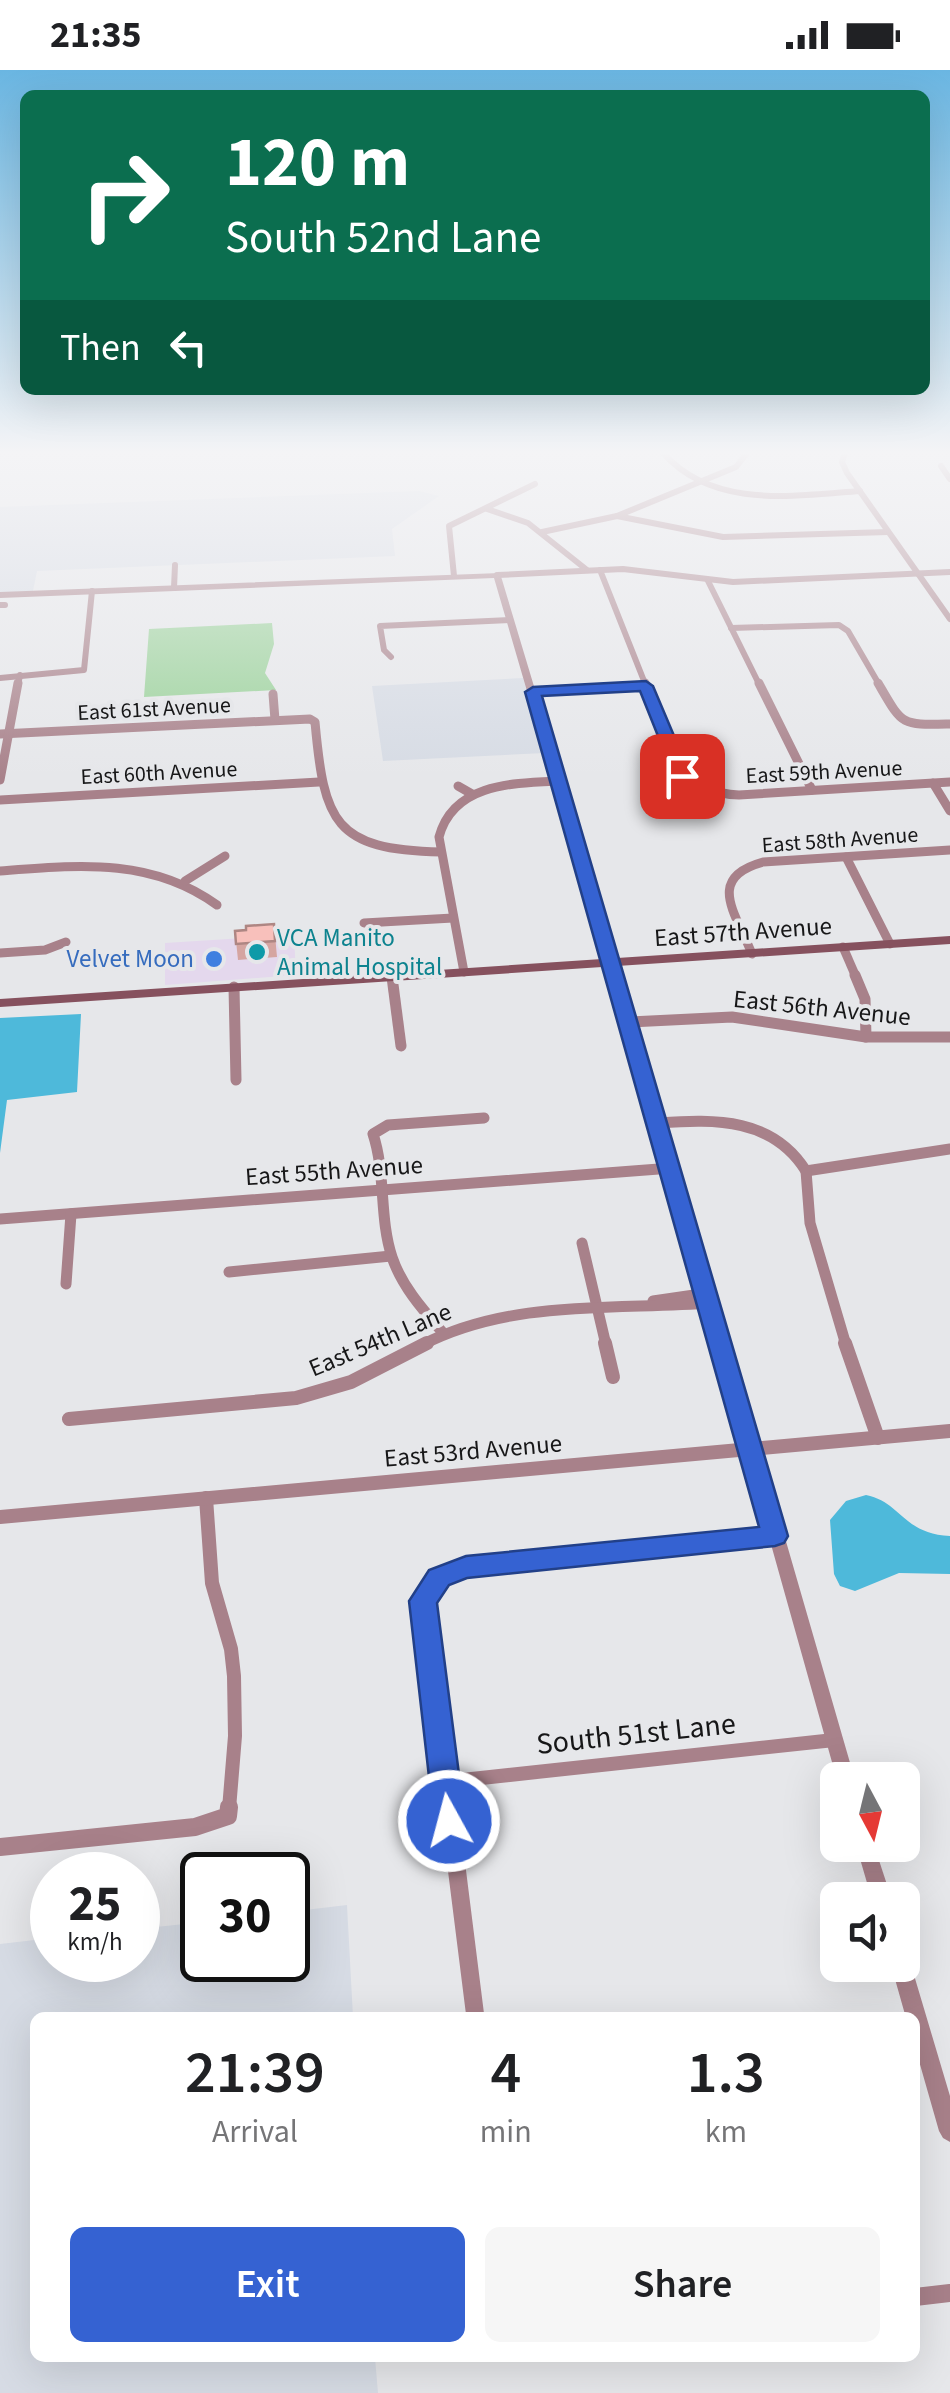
<!DOCTYPE html>
<html lang="en">
<head>
<meta charset="utf-8">
<style>
  :root { --surface:#fff; --page:#f6f6f6; --text:#202124; --muted:#757577; --accent:#3562d2 }
  body { margin:0; font-family:"Source Sans 3",sans-serif; background:var(--page); color:var(--text); height:100vh; display:flex; flex-direction:column; font-size:38px; white-space:nowrap }
  * { box-sizing:border-box; margin:0 }
  p { font-size:32px; color:var(--muted) }
  .icon { flex:none; width:55px; height:55px; fill:none; stroke:currentColor; stroke-width:2; stroke-linecap:round; stroke-linejoin:round }
  .map { position:relative; flex:1; overflow:hidden }
  .side { position:absolute; left:30px; top:1942px; width:890px; height:350px; display:flex; flex-direction:column; background:var(--surface); border-radius:15px; box-shadow:0 10px 40px #0002 }
  .side>* { flex:none }
  .hud { position:absolute; left:20px; top:20px; width:910px; height:305px; border-radius:15px; box-shadow:0 10px 40px #0002; background:#0b6e4f; color:#fff; overflow:hidden }
  .needle { width:65px; rotate:173deg }
  .tools { position:absolute; left:820px; top:1692px; display:grid; gap:20px }
  .tools a { display:grid; place-items:center; width:100px; height:100px; border-radius:15px; background:var(--surface); box-shadow:0 10px 40px #0002; font-size:50px }
  .speed { position:absolute; left:30px; top:1782px; display:flex; gap:20px; font-size:50px; font-weight:700; text-align:center }
  .speed>* { display:grid; place-content:center; width:130px; height:130px; border-radius:50%; background:var(--surface); box-shadow:0 10px 40px #0002; line-height:1 }
  .speed small { font-size:25px; font-weight:400 }
  .speed .limit { border:5px solid #111; border-radius:15px; background:#fff; color:#111 }
  .pin { position:absolute; display:grid; place-items:center; width:85px; height:85px; color:#fff; margin:-42px; border-radius:20px; box-shadow:0 5px 15px #0006 }
  .me { position:absolute; width:110px; margin:-55px; rotate:353deg; stroke-linejoin:round; filter:drop-shadow(0 0 8px #0008) }
  .turn { display:flex; align-items:center; gap:35px; height:210px; padding:0 40px; font-size:45px }
  .turn .icon { width:130px; height:130px; stroke-width:2.5 }
  .turn b { display:block; font-size:70px; line-height:85px }
  .then { display:flex; align-items:center; height:95px; padding:0 40px; background:#0003; gap:20px; font-size:38px }
  .eta { display:flex; justify-content:space-evenly; align-items:center; height:170px; text-align:center }
  .eta b { font-size:60px; font-weight:600; line-height:70px }
  .cta { display:flex; gap:20px; margin-top:auto; padding:20px 40px }
  .cta a { flex:1; height:115px; border-radius:15px; background:var(--accent); color:#fff; font-size:40px; font-weight:600; line-height:115px; text-align:center }
  .cta a+a { background:var(--page); color:var(--text) }
  .status { display:flex; justify-content:space-between; align-items:center; height:70px; padding:0 50px; background:var(--surface); direction:ltr }
  .status svg { height:28px; fill:currentColor }
  .map>svg:first-child { display:block }
  .commercial { fill:#e4d8ed }
  .built { fill:#d6dbe4 }
  .green { fill:#99d199 }
  .water { fill:#4eb9da }
  .lines { fill:none; stroke-linecap:round; stroke-linejoin:round }
  .minor-far4 { stroke:#a8818a; stroke-width:6 }
  .minor-far3 { stroke:#a8818a; stroke-width:9 }
  .minor-far2 { stroke:#a8818a; stroke-width:11 }
  .minor-far1 { stroke:#a8818a; stroke-width:14 }
  .minor { stroke:#a8818a; stroke-width:18 }
  .tertiary { fill:#a8818a; fill-rule:evenodd }
  .secondary { fill:#86515e; fill-rule:evenodd }
  .wall { fill:#d5a5a1 }
  .building { fill:#f8c0bb; stroke:#ae8683; stroke-width:2.5 }
  .route { fill:#3562d2; stroke:#224088; stroke-width:2.5 }
  .culture-dot { fill:#0f9aa8; stroke:#e6e7ea; stroke-width:4 }
  .shop-dot { fill:#3f7fe0; stroke:#e6e7ea; stroke-width:4 }
  .labels { text-anchor:middle; dominant-baseline:central; stroke-width:8; stroke-linejoin:round; paint-order:stroke }
  .far-street-label { font-size:22px; fill:#171718; stroke:#e6e7ea }
  .street-label { font-size:25px; fill:#171718; stroke:#e6e7ea }
  .culture-label { font-size:25px; fill:#0d838f; stroke:#e6e7ea; text-anchor:start }
  .shop-label { font-size:25px; fill:#366cbe; stroke:#e6e7ea; text-anchor:end }
  .near-street-label { font-size:30px; fill:#171718; stroke:#e6e7ea }
</style>
</head>
<body>
<div class="status"><b>21:35</b><svg viewBox="0 0 49 12"><path d="M0 12V9h3v3zM5 12V6h3v6zM10 12V3h3v9zM15 12V0h3v12zM26 1h20v11H26zM47 4h2v5h-2z"/></svg></div>
<div class="map">
<svg width="950" height="2323" viewBox="0 0 950 2323">
  <rect width="100%" height="100%" fill="#e6e7ea"/>
  <path class="commercial" d="M294,865L296,905L165,915V873Z"/>
  <g class="built">
    <path d="M419,421L439,426L392,459L395,486L37,501L33,521L0,523V437Z"/>
    <path d="M523,608L545,683L383,691L372,616Z"/>
    <path d="M347,1835L353,1947L35,1948V2288H375L378,2323H0V1874L52,1868V1890H138V1859L202,1852V1890H288V1842Z"/>
  </g>
  <path class="green" d="M272,553L274,574L265,603L276,620L144,627L149,559Z"/>
  <g class="water">
    <path d="M81,944L77,1022L7,1030L0,1083V948Z"/>
    <path d="M866,1425C901,1432 903,1464 950,1466V1504L899,1503L855,1521L840,1516L834,1504L830,1450L846,1431Z"/>
  </g>
  <g class="lines">
    <g class="minor-far4">
      <path d="M663,383C713,439 792,426 860,421"/>
      <path d="M845,383L842,392L847,403L950,549"/>
      <path d="M941,396L950,409"/>
      <path d="M487,439L528,453L587,500"/>
      <path d="M617,446L723,467L888,462"/>
      <path d="M542,462L617,446L736,397L747,383"/>
      <path d="M600,500L646,616"/>
      <path d="M497,505L623,499L733,512L950,502"/>
      <path d="M454,506L449,456L535,414"/>
      <path d="M708,511L760,616"/>
      <path d="M174,518L175,495"/>
      <path d="M0,535H5"/>
      <path d="M731,558L839,555L848,561L880,616"/>
      <path d="M391,587L384,580L380,556L510,550"/>
      <path d="M0,608L84,600L92,521"/>
      <path d="M18,616L20,605"/>
    </g>
    <g class="minor-far3">
      <path d="M645,613C666,666 671,723 739,725L950,712"/>
      <path d="M759,613L812,720"/>
      <path d="M878,613C903,656 900,655 950,654"/>
      <path d="M533,622L646,616"/>
      <path d="M273,624L275,650"/>
      <path d="M0,664L310,649L315,652C324,752 334,780 441,782"/>
      <path d="M0,710L18,613"/>
      <path d="M933,713L950,741"/>
      <path d="M458,716L472,724"/>
      <path d="M0,730L319,712"/>
      <path d="M846,787L890,874"/>
      <path d="M0,801C78,795 151,787 217,835"/>
      <path d="M185,811L225,786"/>
      <path d="M364,853L453,848"/>
      <path d="M843,877L856,907"/>
      <path d="M0,883L45,880L66,872"/>
      <path d="M752,884C736,843 705,808 763,792L950,780"/>
      <path d="M464,902L439,767C453,714 511,713 558,711"/>
    </g>
    <g class="minor-far2">
      <path d="M855,905L865,929L866,967"/>
      <path d="M392,907L401,976"/>
      <path d="M234,917L236,1010"/>
      <path d="M630,952L732,947L866,967H950"/>
      <path d="M659,1053C716,1049 773,1048 806,1101L950,1079"/>
      <path d="M806,1101L810,1153L846,1275"/>
      <path d="M0,1149L672,1098"/>
      <path d="M582,1173L606,1275"/>
      <path d="M229,1202L391,1186"/>
      <path d="M66,1214L71,1144"/>
      <path d="M653,1231L708,1223"/>
      <path d="M444,1264C424,1241 402,1217 392,1187C379,1148 386,1103 373,1064L388,1055L484,1048"/>
      <path d="M422,1275C511,1229 615,1240 711,1233"/>
    </g>
    <g class="minor-far1">
      <path d="M605,1273L613,1307"/>
      <path d="M845,1273L878,1368"/>
      <path d="M69,1349L296,1328L351,1312L427,1273"/>
      <path d="M206,1428L212,1513L231,1579L234,1606L235,1666L229,1739"/>
      <path d="M0,1447L950,1361"/>
      <path d="M444,1712L834,1670"/>
      <path d="M449,1739L423,1531L439,1508L466,1497L775,1466"/>
    </g>
    <g class="minor">
      <path d="M449,1737L475,1944"/>
      <path d="M0,1777L195,1757L228,1746L229,1737"/>
      <path d="M915,2227L950,2223"/>
    </g>
    <g class="tertiary">
      <path d="M500,503L665,1053L855,1710H837L653,1053L494,508L0,528V522Z"/>
      <path d="M856,1775H874L892,1830H872Z"/>
      <path d="M902,1886L908,1888L911,1895L950,2026V2072L943,2068L939,2061L915,1977V1948H906L891,1895H902Z"/>
    </g>
    <path class="secondary" d="M950,866V874L0,937V929Z"/>
  </g>
  <path class="wall" d="M274,854L277,887L238,890L235,861Z"/>
  <path class="building" d="M274,854L275,871L236,874L235,861L246,860V856Z"/>
  <linearGradient id="sky" x2="0" y2="1"><stop stop-color="#6ab6e2"/><stop offset="0.54" stop-color="#f4f4f6"/><stop offset="1" stop-color="#f4f4f6" stop-opacity="0"/></linearGradient>
  <rect width="950" height="709" fill="url(#sky)"/>
  <path class="route" d="M646,611L653,616L691,706L688,710L674,706L640,621L542,626L788,1466L784,1473L775,1476L467,1508L449,1515L437,1533L465,1751L460,1761L449,1765L438,1761L434,1751L409,1531L429,1500L466,1486L759,1457L525,622L533,617Z"/>
  <circle class="culture-dot" cx="257" cy="882" r="10"/>
  <circle class="shop-dot" cx="214" cy="889" r="10"/>
  <g class="labels">
    <g class="far-street-label">
      <text transform="translate(154 639) rotate(-3)">East 61st Avenue</text>
      <text transform="translate(824 702) rotate(-3)">East 59th Avenue</text>
      <text transform="translate(159 703) rotate(-3)">East 60th Avenue</text>
      <text transform="translate(840 770) rotate(-4)">East 58th Avenue</text>
    </g>
    <g class="street-label">
      <text transform="translate(743 862) rotate(-4)">East 57th Avenue</text>
      <text transform="translate(822 938) rotate(6)">East 56th Avenue</text>
      <text transform="translate(334 1101) rotate(-4)">East 55th Avenue</text>
      <text transform="translate(380 1270) rotate(-23)">East 54th Lane</text>
      <text transform="translate(473 1381) rotate(-5)">East 53rd Avenue</text>
    </g>
    <g class="culture-label">
      <text x="277" y="868">VCA Manito<tspan x="277" dy="29">Animal Hospital</tspan></text>
    </g>
    <g class="shop-label">
      <text x="194" y="889">Velvet Moon</text>
    </g>
    <g class="near-street-label">
      <text transform="translate(636 1664) rotate(-6)">South 51st Lane</text>
    </g>
  </g>
</svg>
<div class="tools">
<a><svg class="needle" viewBox="-14 -14 28 28"><path d="M0-13l5 13h-10z" fill="#e53935"/><path d="M0 13l5-13h-10z" fill="#757577"/></svg></a>
<a><svg class="icon" aria-label="sound" viewBox="0 0 24 24"><path d="M4 9h4l5-4v14l-5-4H4zM17 9q2 3 0 6"/></svg></a>
</div>
<div class="speed"><div>25<small>km/h</small></div><div class="limit">30</div></div>
<div class="pin" style="left:682px;top:706px;background:#d93025"><svg class="icon" aria-label="arrive" viewBox="0 0 24 24"><path d="M6 21V4h12l-3 4 3 4H6"/></svg></div>
<svg class="me" style="left:449px;top:1751px" viewBox="-20 -20 40 40"><circle r="17" fill="#3562d2" stroke="#fff" stroke-width="3"/><path d="M0-11L8 9 0 5-8 9z" fill="#fff"/></svg>
<div class="hud">
<div class="turn"><svg class="icon" aria-label="right" viewBox="0 0 24 24"><path d="M7 20v-9h11M14 6l5 5-5 5"/></svg><div><b>120 m</b>South 52nd Lane</div></div>
<div class="then">Then<svg class="icon" aria-label="left" viewBox="0 0 24 24"><path d="M17 20v-9H6M10 6l-5 5 5 5"/></svg></div>
</div>
<section class="side">
<div class="eta">
<div><b>21:39</b><p>Arrival</p></div>
<div><b>4</b><p>min</p></div>
<div><b>1.3</b><p>km</p></div>
</div>
<div class="cta"><a>Exit</a><a>Share</a></div>
</section>
</div>
</body>
</html>
